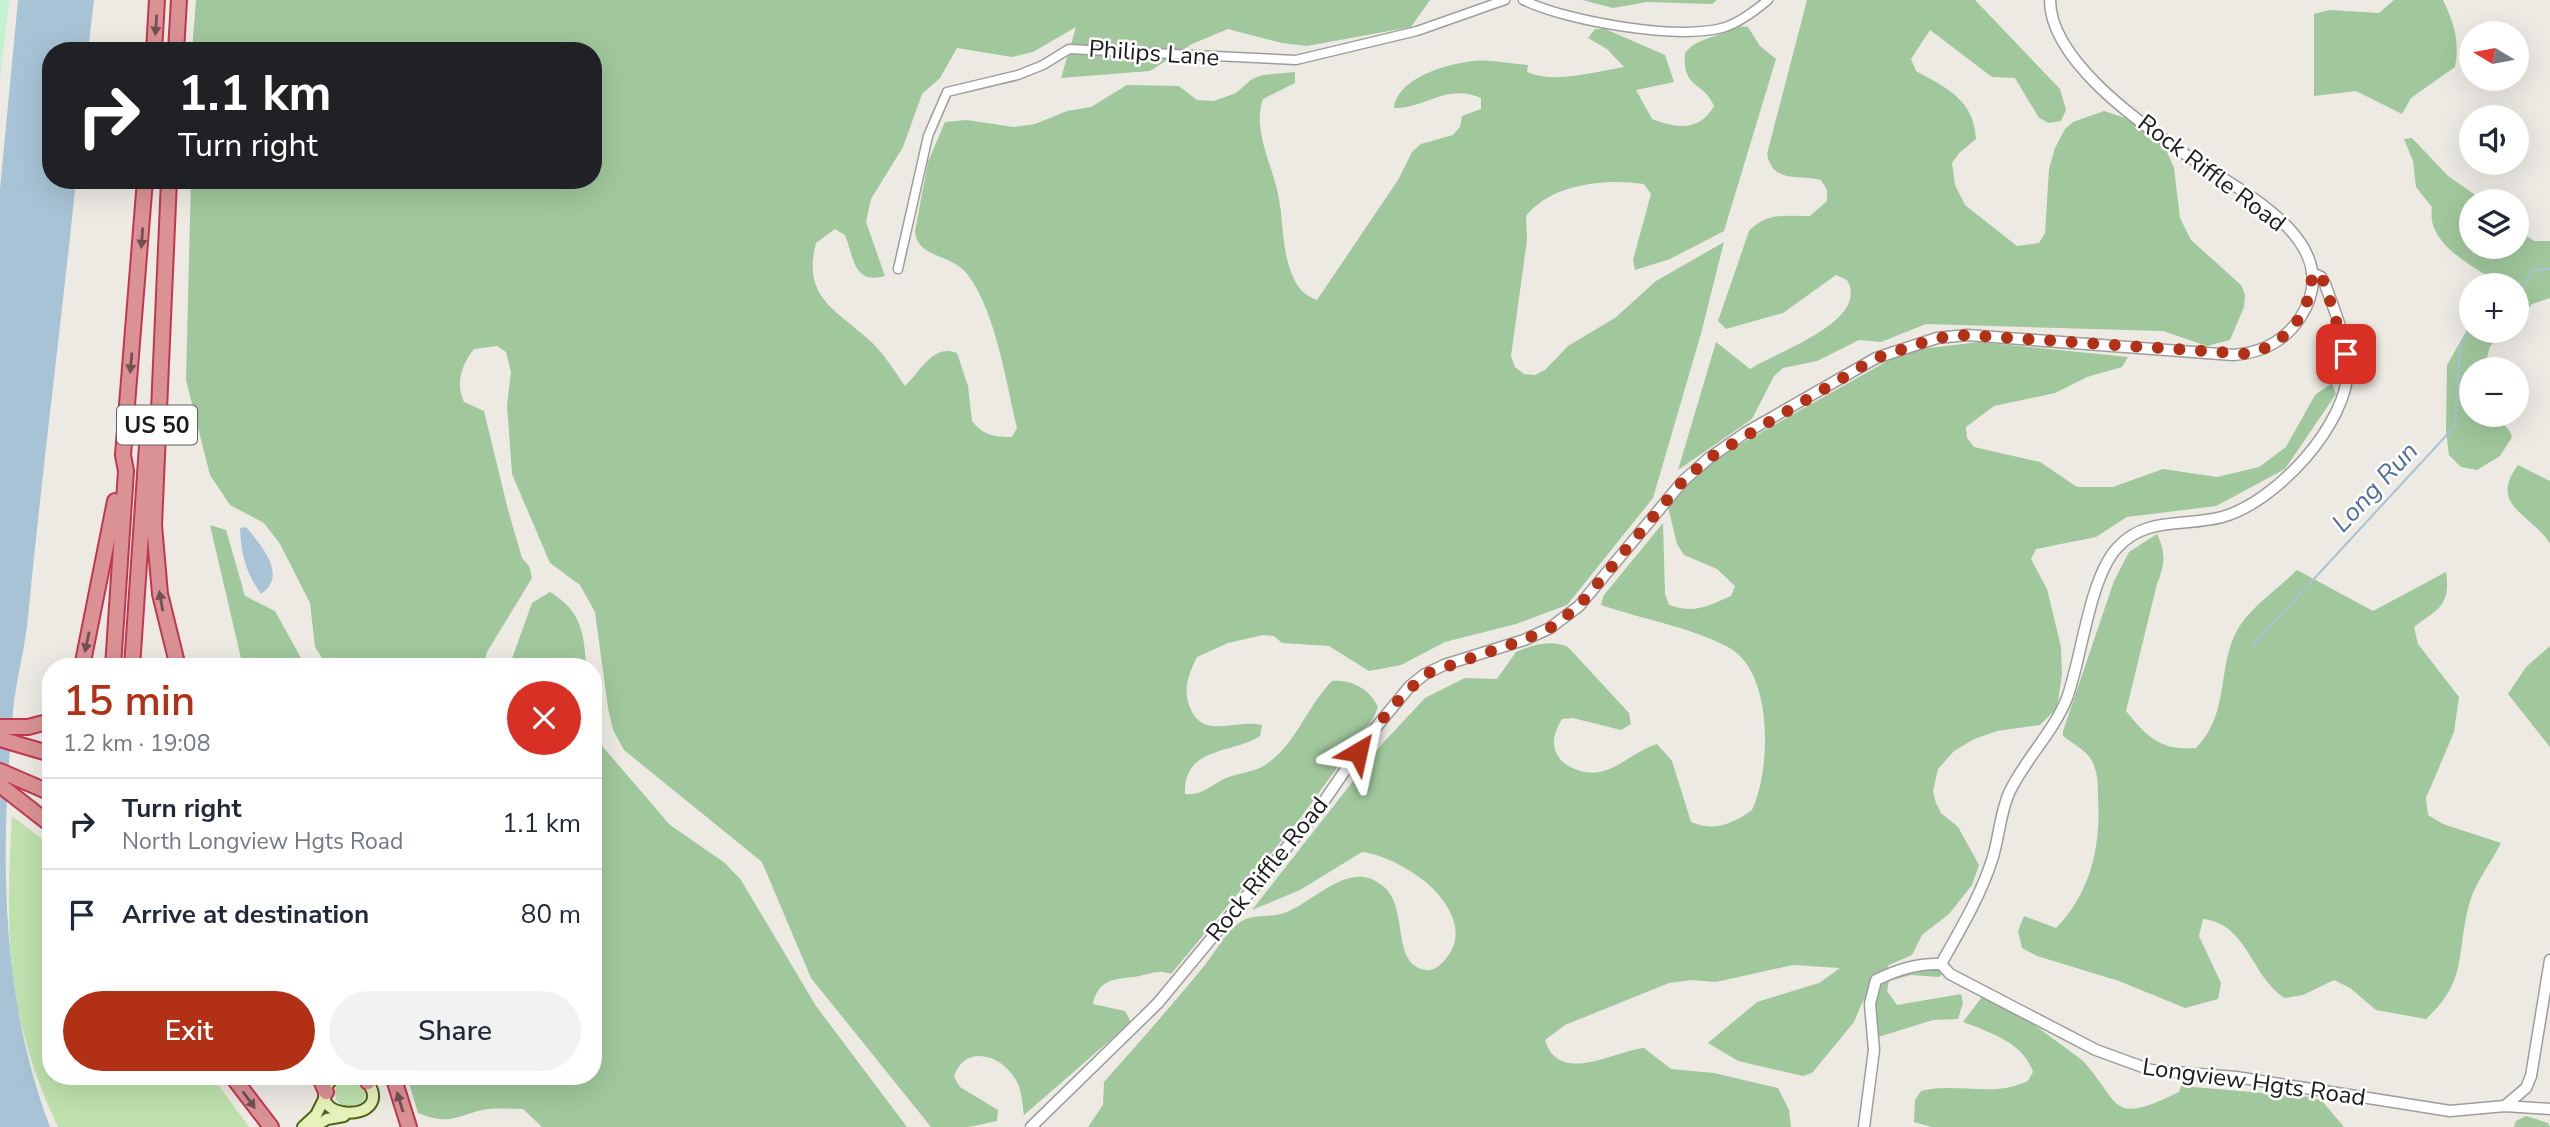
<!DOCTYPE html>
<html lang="en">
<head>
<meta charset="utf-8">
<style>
  :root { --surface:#fff; --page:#f2f2f3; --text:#1f2937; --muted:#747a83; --line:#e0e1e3; --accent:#b13016 }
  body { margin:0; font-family:"Nunito Sans",sans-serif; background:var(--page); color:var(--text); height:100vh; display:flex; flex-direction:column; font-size:26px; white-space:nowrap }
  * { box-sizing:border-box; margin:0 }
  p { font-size:23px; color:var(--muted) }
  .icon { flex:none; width:38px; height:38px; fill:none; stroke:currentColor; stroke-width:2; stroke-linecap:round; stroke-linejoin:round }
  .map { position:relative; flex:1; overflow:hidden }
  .panel { position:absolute; left:42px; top:658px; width:560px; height:427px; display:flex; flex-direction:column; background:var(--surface); border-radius:28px; box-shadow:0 7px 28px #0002 }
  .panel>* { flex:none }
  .top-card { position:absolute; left:42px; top:42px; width:560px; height:147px; border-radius:28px; box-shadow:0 7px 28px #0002; background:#202124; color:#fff; overflow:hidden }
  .needle { width:46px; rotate:280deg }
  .tools { position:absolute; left:2459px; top:21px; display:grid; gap:14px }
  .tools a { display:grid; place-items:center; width:70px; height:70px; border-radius:50%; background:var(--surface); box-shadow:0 7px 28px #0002; font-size:35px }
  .pin { position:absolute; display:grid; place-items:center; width:60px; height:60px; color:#fff; margin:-30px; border-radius:14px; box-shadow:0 4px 10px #0006 }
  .me { position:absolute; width:77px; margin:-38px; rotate:36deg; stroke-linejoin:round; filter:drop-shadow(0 0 5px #0008) }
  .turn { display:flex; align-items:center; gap:24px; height:147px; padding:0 21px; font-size:32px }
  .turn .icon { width:91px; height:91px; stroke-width:2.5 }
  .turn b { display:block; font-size:49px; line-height:60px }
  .round { display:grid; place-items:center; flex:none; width:74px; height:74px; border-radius:37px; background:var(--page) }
  .headline { display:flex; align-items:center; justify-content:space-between; height:119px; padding:0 21px }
  h1 { font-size:42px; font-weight:600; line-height:52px; color:var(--accent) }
  .button { display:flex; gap:14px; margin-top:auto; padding:14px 21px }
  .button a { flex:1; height:80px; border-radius:42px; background:var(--accent); color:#fff; font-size:28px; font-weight:600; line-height:80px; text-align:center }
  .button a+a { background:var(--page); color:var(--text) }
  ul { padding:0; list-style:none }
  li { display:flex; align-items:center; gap:21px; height:91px; padding:0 21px; border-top:2px solid var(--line) }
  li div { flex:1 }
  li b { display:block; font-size:26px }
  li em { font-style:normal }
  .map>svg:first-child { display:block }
  .grass { fill:#bee1ad }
  .forest { fill:#a1c79c }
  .park { fill:#c3f2cf }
  .water { fill:#a7c3d5 }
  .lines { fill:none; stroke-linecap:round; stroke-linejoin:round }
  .stream { stroke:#a7c3d5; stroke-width:2 }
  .minor-casing { stroke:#9d9d9d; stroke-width:11 }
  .tertiary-casing { stroke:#9d9d9d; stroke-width:13 }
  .secondary-casing { stroke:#4e6511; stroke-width:14 }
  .motorway-casing { stroke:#c23750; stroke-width:18 }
  .minor { stroke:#fff; stroke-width:8 }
  .tertiary { stroke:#fff; stroke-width:10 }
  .secondary { stroke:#e6f1bb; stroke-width:10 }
  .motorway { stroke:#db9294; stroke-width:14 }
  .oneway { fill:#725152 }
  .route { stroke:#b13016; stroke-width:12; stroke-dasharray:0 21.6 }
  .labels { text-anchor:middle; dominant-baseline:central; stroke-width:5; stroke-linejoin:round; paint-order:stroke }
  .shield { fill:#fff; stroke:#606060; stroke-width:2 }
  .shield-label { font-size:23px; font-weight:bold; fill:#1c1c1c }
  .street-label { font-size:24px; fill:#1c1c1c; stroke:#fff }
  .water-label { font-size:26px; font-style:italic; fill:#546da0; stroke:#fff }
</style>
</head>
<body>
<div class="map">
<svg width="2550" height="1127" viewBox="0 0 2550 1127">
  <rect width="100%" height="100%" fill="#eceae3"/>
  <g class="grass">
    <path d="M12,816L51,846V1076H212L249,1127H58C6,1018 5,934 12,816Z"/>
    <circle cx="350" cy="1093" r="15"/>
  </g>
  <g class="forest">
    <path d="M196,0H1430L1411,27L1307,46L1282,43L1228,29L1192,44L1150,71L1061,78L1076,27L1033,52L1012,57L957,48L940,78L922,94L903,147L871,199L866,222L885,276C853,285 854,257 845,235L835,229L816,243C802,297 835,309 868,339C883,352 893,369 905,386C921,371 933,343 957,353L968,386L972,421C983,435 994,437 1012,437L1017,428C1006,382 996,313 968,275C952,253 917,259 915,231L928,162L945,122L966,120L1014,127L1035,124L1067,111L1091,107L1127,85L1179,86L1197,100L1214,101L1236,93L1252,79L1263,75L1295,72V83L1263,99C1252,130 1272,164 1278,194C1284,222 1281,252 1294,279C1299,290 1306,296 1317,300L1398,180L1412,152L1421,144L1453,135L1460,127L1462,116L1481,109V98C1445,83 1428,108 1394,108C1397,78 1446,64 1473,61C1490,59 1510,64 1528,65L1527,72C1555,84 1594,72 1624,67L1607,49L1588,38L1595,29H1605L1665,55L1674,82L1636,90L1652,119C1677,129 1700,131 1714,106C1704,81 1682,90 1685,53C1697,37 1720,38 1736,26L1748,27L1760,46L1776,59L1724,231L1670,259L1635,270L1633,260L1651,194L1644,184C1605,178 1551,184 1526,216L1527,240L1511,356L1515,367L1524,374L1535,375L1545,370L1568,346L1615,318L1656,281L1724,242L1702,330L1653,498L1567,605L1516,624L1445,642L1401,665L1369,671L1329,646L1282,643L1274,636L1263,635L1228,643L1197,657C1189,673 1183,688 1189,705C1202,742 1235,718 1262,725L1260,736C1233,754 1183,746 1185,794C1201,796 1210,786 1224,779C1236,773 1253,773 1265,765C1296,745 1307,706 1332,681C1351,679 1370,689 1378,707L1374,717L1302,816L1171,974C1155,969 1149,975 1134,977C1113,979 1098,980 1093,1004L1125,1011L1131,1022L1024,1115C1022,1103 1022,1087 1014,1077C999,1053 963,1045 954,1077L960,1087L998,1110L997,1121L969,1127H931L811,978L762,862L624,750L613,730L608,708L595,612L580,585L550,563L512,474L507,405L511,372L506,352L497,346L474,349C462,364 455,383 464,402L484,411L508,510L522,558L529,566L532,578L487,652L483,667H328L315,647L310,603L280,544L264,523L230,505L210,475L186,380L191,180H593V51H192Z"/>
    <path d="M1582,0H1717L1712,4L1647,2L1613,8Z"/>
    <path d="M1807,0H1975L2060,89L2066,110L2061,121L2049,123L2039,118L2015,78L1992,77L1930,30L1911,59L1916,71C1947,88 1974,100 1976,139L1959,153L1952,163L1955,185L1965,205L2017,246L2039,243L2045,233L2049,169L2055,148L2065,129L2073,122L2104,111L2125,118L2165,147L2174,168L2180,218L2191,240L2241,285L2245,295L2244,307L2230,340L2207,346L2163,331L1926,324L1881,342L1859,340L1817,361L1783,368L1774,376L1752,419L1678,470L1716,342L1750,369C1776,352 1871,321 1847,280L1836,275L1783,313L1726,329L1718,321L1749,231C1767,212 1786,216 1810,216L1827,201V190L1821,180C1797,174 1773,184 1767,154Z"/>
    <path d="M2394,0H2443C2454,23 2460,42 2455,67L2411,98L2402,114L2356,91L2314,96V14L2329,10L2379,13Z"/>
    <path d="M2412,138L2448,176L2484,201H2471V247H2516L2517,229L2534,241H2550V298L2532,304L2517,320L2516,285H2495L2496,282C2471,264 2426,244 2432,207L2416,187L2413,161L2404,139Z"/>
    <path d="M2471,323V331H2505L2490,346L2484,369H2471V415C2486,415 2508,421 2512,437L2500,456L2477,470L2461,467L2449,455L2446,431L2447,365Z"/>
    <path d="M1979,342L2128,357L2122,367L2087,377L2055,393L1994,406L1966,427L1967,438L1974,447L2040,462L2077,487H2113L2163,469L2217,477L2259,467L2286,447L2315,395L2332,383L2336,394L2285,469L2216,506L2127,517L2096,537L2036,549L2031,559L2047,589L2061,647L2062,674L2057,708L2040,725L1997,731L1974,739L1954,751L1938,769L1933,791L1936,803L1941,813L1958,827L1979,865L1972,885L1949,914L1922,935L1912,955L1889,965L1878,980L1899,972L1939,967L1943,973L1939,977L1911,975L1889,981L1887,991L1897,1005L1961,994L1963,1003L1958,1019L1933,1020L1875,1038L1873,999L1876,983L1862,1003L1854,1022L1812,1073L1803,1076L1738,1061L1708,1043L1757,1002L1819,983L1840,968L1793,965L1716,982L1692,980L1669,983L1565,1025L1545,1040C1559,1086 1614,1051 1644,1048L1671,1069L1714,1073L1778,1088L1789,1110L1791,1127H1088L1103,1105L1104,1082C1138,1044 1172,1005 1205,965C1215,952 1228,929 1242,921C1255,913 1271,918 1284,913C1316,902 1349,858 1383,886C1410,908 1390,965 1426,970C1434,971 1439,966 1444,961C1468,935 1451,905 1428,884C1412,870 1383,854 1362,852L1300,890L1252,910L1383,743L1425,698L1465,678L1497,679L1516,652C1532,645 1551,639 1568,647L1629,713L1631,724L1621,730L1573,718L1562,719C1555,731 1550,743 1558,756C1562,763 1568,766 1575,769C1608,783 1628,753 1657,744L1672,761L1691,822C1715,832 1732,824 1752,810C1771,770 1774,671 1728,647C1690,627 1642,619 1601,605L1604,595L1663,523L1665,594L1669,605C1696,614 1707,606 1731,596L1735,586L1717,569L1684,555L1677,544L1668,507L1707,463L1905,351Z"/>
    <path d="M2518,465L2550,481V544C2533,514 2487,507 2518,465Z"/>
    <path d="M210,525L226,530L245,596L275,611L306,667H243Z"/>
    <path d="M2157,534C2166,553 2165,564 2157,584L2126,711C2147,737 2161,751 2196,748C2231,713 2216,664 2239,627C2252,606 2279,588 2297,570L2373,611L2446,572C2451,606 2438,609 2414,627L2418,644L2459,697L2454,732L2426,798L2428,815L2443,824L2501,843C2491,863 2474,884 2469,905C2456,954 2468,981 2426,1019L2376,1010L2350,988L2334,980L2303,995L2285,998C2251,977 2248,924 2203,919L2199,936L2221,983L2218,999L2185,1008L2119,981L2037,956L2022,948L2018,931L2024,916L2056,928C2091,893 2101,845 2098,798C2098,785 2098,772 2092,761C2087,751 2072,743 2063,736V731L2114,581L2129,552Z"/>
    <path d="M550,592C581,611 584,632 586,667H509L532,603Z"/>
    <path d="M2550,646V747L2508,694L2526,667Z"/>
    <path d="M593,725L603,747L670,825L725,863L741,880L816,1006L907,1127H542L523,1109C509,1109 492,1107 478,1111C451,1119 446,1124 418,1113L407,1076H593Z"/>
    <path d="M1982,997L2025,1018L2082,1060C2122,1103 2108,1127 2179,1092L2181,1086L2311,1097L2322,1101L2344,1127H1932L1914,1122L1915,1100L1921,1091C1957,1082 1993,1098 2028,1081L2033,1072C2024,1043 1989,1032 1963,1022Z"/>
    <path d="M2526,1116L2548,1123L2550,1127H2514L2516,1121Z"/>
  </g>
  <path class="park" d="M0,0H9L0,80Z"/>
  <g class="water">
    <path d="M18,0H94L88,51H51V180H76C61,326 42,471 28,617C25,649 16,680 13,711C0,852 0,996 50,1127H0V189Z"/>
    <path d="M246,527C260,544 289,575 261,594C246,573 241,554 240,528Z"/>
  </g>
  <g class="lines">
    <g class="stream">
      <path d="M2516,302L2532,270L2550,269"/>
      <path d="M2253,645L2455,426L2460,345L2471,329"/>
    </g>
    <defs>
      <g id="minor">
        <path d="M1523,0C1566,21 1675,40 1722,28C1737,24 1756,10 1768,0"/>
        <path d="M898,269L928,136L947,92L1018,75L1043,65L1069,49L1296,60L1417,31L1505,0"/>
      </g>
      <g id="tertiary">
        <path d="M1941,964C1960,930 1980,897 1992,860C1999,839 2000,813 2009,793C2025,759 2053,733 2067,698C2082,657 2089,579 2117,548C2145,516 2186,527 2222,517C2275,503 2349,424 2348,366C2347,339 2334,310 2325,284L2321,277L2312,273"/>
        <path d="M1941,964L1950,974L2096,1050L2151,1070L2236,1077L2450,1111L2505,1106L2550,1109"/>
        <path d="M2506,1105L2526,1088L2531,1076L2550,960"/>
        <path d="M1031,1127L1158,1003L1320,807L1368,737L1410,686L1425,674L1444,665L1524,640L1550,628L1579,606L1683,481L1709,458L1745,433L1876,358L1937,338L1967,335L2233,355C2261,353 2284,342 2300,318C2352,239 2231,187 2182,152C2137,121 2050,59 2050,0"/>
        <path d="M1864,1127L1874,1050L1870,1004L1876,980C1897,970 1917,963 1941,964"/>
      </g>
      <g id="secondary">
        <path d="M335,1076C290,1122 403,1127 365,1078"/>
        <path d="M303,1127L316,1115L326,1095"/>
        <path d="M314,1127L327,1119L344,1116"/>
      </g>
      <g id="motorway">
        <path d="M154,51L157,0"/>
        <path d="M176,51L179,0"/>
        <path d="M169,180L154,525L160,594L178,667"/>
        <path d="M82,667L115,501"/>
        <path d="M113,667L126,471L123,455L145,180"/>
        <path d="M132,667L147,445"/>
        <path d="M0,727H28L51,721"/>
        <path d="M0,739L51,754"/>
        <path d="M0,771L51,793"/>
        <path d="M0,785L51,825"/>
        <path d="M232,1076L271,1127"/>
        <path d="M319,1076L326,1092"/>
        <path d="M366,1076L368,1082"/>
        <path d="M393,1076L409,1127"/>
      </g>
    </defs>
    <use href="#minor" class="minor-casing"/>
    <use href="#tertiary" class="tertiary-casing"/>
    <use href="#secondary" class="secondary-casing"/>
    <use href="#motorway" class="motorway-casing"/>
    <use href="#minor" class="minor"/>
    <use href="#tertiary" class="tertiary"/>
    <use href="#secondary" class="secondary"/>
    <use href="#motorway" class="motorway"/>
  </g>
  <defs><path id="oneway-solid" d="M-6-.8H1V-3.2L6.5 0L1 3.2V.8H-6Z" transform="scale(1.75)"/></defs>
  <g class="oneway">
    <use href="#oneway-solid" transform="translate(156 25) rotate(94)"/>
    <use href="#oneway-solid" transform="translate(142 238) rotate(94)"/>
    <use href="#oneway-solid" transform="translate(131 363) rotate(95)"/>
    <use href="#oneway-solid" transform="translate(161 601) rotate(-100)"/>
    <use href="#oneway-solid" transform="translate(87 642) rotate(102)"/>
    <use href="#oneway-solid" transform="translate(249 1100) rotate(54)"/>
    <use href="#oneway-solid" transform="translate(400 1102) rotate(-107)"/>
  </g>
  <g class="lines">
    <path class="route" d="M1358,752L1391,708L1425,674L1524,640L1550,628L1579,606L1683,481L1709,458L1876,358L1937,338L1967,335L2249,354C2288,343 2311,313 2312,273L2321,277L2325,284L2346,354"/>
  </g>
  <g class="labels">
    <rect class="shield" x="117" y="405.5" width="80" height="39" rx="5"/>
    <g class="shield-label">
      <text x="157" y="425">US 50</text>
    </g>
    <g class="street-label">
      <text transform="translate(1154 53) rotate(4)">Philips Lane</text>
      <text transform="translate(2212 173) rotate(37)">Rock Riffle Road</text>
      <text transform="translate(1267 869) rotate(-51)">Rock Riffle Road</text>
      <text transform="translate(2254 1082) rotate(8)">Longview Hgts Road</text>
    </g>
    <g class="water-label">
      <text transform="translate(2375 487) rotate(-47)">Long Run</text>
    </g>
  </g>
</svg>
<div class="tools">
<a><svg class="needle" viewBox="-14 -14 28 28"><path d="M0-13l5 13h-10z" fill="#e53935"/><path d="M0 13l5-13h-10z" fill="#747a83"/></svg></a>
<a><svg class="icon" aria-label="sound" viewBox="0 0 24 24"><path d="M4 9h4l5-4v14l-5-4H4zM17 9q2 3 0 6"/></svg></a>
<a><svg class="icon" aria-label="layers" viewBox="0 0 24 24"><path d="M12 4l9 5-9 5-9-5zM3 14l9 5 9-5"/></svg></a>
<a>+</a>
<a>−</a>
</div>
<div class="pin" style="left:2346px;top:354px;background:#d93025"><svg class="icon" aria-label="arrive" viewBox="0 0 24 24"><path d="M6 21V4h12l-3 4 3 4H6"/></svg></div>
<svg class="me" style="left:1358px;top:752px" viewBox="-20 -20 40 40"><path d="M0-17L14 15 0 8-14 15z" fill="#b13016" stroke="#fff" stroke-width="4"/></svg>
<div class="top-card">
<div class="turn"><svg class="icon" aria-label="right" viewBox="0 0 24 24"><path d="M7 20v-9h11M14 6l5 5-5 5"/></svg><div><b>1.1 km</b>Turn right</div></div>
</div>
<section class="panel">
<div class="headline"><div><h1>15 min</h1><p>1.2 km · 19:08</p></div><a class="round" style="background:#d93025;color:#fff"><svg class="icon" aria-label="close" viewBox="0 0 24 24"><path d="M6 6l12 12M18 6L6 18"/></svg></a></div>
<ul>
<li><svg class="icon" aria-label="right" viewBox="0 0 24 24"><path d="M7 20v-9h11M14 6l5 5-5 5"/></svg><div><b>Turn right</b><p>North Longview Hgts Road</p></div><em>1.1 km</em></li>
<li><svg class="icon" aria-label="arrive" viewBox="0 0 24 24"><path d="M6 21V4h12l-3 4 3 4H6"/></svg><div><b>Arrive at destination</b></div><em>80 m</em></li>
</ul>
<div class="button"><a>Exit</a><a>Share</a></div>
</section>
</div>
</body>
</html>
